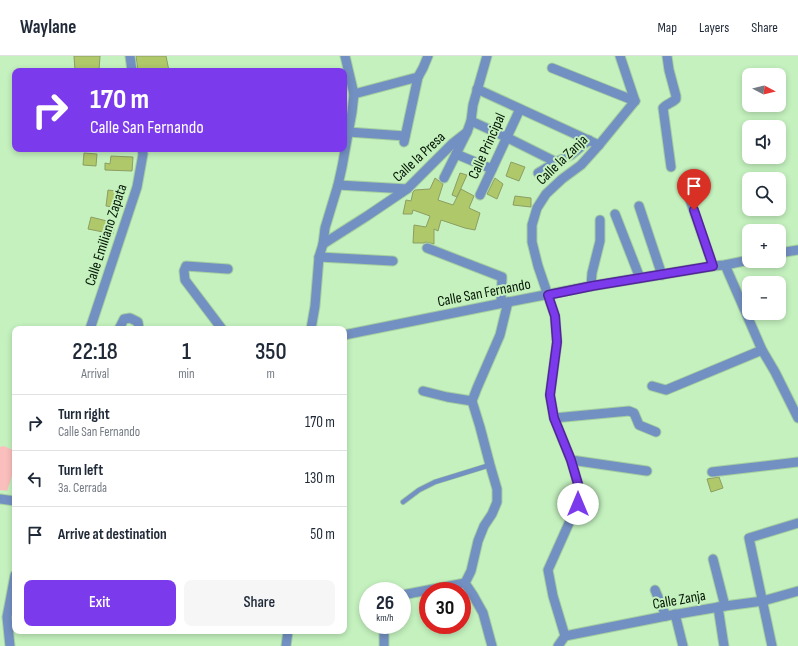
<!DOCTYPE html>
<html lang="en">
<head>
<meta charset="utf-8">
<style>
  :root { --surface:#fff; --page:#f6f6f7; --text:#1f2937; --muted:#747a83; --line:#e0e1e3; --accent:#7c3aed }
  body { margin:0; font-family:"Sofia Sans Condensed",sans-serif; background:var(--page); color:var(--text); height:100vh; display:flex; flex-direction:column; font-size:15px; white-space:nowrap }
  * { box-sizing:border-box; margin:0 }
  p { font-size:13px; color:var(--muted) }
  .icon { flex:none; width:22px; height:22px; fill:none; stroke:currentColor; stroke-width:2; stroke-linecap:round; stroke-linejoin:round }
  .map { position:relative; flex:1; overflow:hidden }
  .sheet { position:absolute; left:12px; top:270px; width:335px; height:308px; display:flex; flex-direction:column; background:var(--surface); border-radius:8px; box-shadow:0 2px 6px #0003 }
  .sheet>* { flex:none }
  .top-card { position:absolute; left:12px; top:12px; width:335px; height:84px; border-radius:8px; box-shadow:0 2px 6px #0003; background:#7c3aed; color:#fff; overflow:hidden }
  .needle { width:26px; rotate:97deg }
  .tools { position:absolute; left:742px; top:12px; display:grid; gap:8px }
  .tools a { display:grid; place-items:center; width:44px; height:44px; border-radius:8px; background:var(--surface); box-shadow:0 2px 6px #0003; font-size:20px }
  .speed { position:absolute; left:359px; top:526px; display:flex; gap:8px; font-size:20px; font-weight:700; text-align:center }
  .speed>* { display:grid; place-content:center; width:52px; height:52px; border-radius:50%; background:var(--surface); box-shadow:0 2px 6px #0003; line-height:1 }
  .speed small { font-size:10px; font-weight:400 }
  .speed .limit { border:6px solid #d22; background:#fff; color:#111 }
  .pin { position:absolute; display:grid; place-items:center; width:34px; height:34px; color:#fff; margin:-41px -17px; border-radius:50% 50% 50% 0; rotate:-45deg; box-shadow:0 0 4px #0007 }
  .pin .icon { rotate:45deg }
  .me { position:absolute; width:44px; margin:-22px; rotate:0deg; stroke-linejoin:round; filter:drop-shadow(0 0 3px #0008) }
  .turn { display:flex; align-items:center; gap:14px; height:84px; padding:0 12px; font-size:18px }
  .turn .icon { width:52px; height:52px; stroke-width:2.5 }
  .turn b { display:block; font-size:28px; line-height:34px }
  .eta { display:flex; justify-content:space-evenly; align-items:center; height:68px; text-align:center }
  .eta b { font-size:24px; font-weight:600; line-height:28px }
  .primary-button { display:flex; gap:8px; margin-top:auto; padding:8px 12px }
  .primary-button a { flex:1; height:46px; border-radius:8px; background:var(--accent); color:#fff; font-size:16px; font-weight:600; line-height:46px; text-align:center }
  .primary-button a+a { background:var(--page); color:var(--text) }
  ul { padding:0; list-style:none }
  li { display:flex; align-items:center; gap:12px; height:56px; padding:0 12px; border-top:1px solid var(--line) }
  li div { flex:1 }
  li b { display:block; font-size:15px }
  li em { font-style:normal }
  header { display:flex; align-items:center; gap:24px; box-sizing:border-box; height:56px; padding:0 20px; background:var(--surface); border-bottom:1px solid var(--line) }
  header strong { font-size:19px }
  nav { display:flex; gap:22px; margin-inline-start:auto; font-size:14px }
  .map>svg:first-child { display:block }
  .green { fill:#fabfbc }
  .building { fill:#afc869; stroke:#8d9e63 }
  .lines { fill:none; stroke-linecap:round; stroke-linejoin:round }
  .service-casing { stroke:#a6cea0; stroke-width:6 }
  .minor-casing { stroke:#a6cea0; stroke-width:11 }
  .service { stroke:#7390c2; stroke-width:4.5 }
  .minor { stroke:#7390c2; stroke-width:9 }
  .route-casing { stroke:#51269a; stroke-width:10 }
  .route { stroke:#7c3aed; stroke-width:7 }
  .labels { text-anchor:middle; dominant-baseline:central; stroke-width:4; stroke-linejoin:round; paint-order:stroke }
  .street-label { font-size:15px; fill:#061605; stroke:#c4f1be }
</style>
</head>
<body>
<header>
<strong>Waylane</strong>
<nav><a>Map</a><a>Layers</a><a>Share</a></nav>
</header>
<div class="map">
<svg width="798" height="590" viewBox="0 0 798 590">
  <rect width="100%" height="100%" fill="#c4f1be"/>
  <path class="green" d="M4,390L15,395V418L12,420L7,435L0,434V391Z"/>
  <g class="building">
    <path d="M74,0H100L99,15H75Z"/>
    <path d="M136,0H166L169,15H138Z"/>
    <path d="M84,97L97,98L96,110L83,109Z"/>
    <path d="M111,100L133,101L132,115L105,114V107L110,108Z"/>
    <path d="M511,106L525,111L519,125L506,120Z"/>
    <path d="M460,117L467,119L457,141L452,139Z"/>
    <path d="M435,122L443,128L438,144L453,149L461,133L474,140L469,152L480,157L475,174L465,172L441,164L438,175L434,173V188L426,186L424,187H413L414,169L426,171L430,160L413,154L412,158H403L406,144L411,145L413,136L415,134L430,133Z"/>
    <path d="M495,122L503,128L497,143L487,138Z"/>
    <path d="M108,134L124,136L121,152L106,150Z"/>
    <path d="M515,140L531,142V151L513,149Z"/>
    <path d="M91,161L115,167L113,178L88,173Z"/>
    <path d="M719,421L723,432L711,436L707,423Z"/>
  </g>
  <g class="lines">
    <defs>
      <path id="service" d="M403,446L419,434L435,426L490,409"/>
      <g id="minor">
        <path d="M130,0L132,15"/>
        <path d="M620,0L635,45"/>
        <path d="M667,0L669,14L676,40V43C672,47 666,48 663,52L671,111"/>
        <path d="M552,12L635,45"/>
        <path d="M477,33L599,89"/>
        <path d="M354,38L418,21L423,12L428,0"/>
        <path d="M471,65L506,81L556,106"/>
        <path d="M348,76L405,80"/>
        <path d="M404,86L418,21"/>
        <path d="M456,98L492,113"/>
        <path d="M538,117L556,106L571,99L589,84"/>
        <path d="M444,122L467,76L471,65L473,49L487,0"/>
        <path d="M338,129L407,133"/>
        <path d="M480,139L520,53"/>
        <path d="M689,141L713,210"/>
        <path d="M639,150L662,219"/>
        <path d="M615,158L640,222"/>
        <path d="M323,188L367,160L407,133L453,87L467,76"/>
        <path d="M427,192L502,221L501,247"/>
        <path d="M779,197L798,194"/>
        <path d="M319,201L393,205"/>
        <path d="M725,209L762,294L775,316L798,362"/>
        <path d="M591,230L592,217L600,185V164"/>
        <path d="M90,273L137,131L143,98L142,93"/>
        <path d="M119,273L124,263L130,262L138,266L139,273"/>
        <path d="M222,273L185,224L184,215L186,210L228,213"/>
        <path d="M311,273L315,250L319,201L323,188L325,172L338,129L342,111L352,56L354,38L345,0"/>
        <path d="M344,279L508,246L591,230L713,210L725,209L749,204"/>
        <path d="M652,330L666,334L762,294"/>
        <path d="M423,335L447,341L472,345"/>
        <path d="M554,362L629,355L634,357L639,369L656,376"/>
        <path d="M571,404L647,415"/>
        <path d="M712,416L798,406"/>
        <path d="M0,443L15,445"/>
        <path d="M713,503L725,550"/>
        <path d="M655,534L666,560"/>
        <path d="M402,539L465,527"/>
        <path d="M718,551L724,590"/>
        <path d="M675,558L683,590"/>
        <path d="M384,569V590"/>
        <path d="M565,580L666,560L725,550L763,545L798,535"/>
        <path d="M10,590L7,561L15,519"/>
        <path d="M286,590L288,575"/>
        <path d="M492,590L483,557L473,539L465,527L471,515L478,485L484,470L492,458L497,446V433L490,409L480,371L472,345L477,332L500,279L508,246"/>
        <path d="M558,590L565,580L553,540L548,514L578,447V428L571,404L554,362L550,339L557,286L555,260L538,210L532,186V169L537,152L546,138L562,123L581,109L599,89L635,45"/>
        <path d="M772,590L749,482L798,467"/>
      </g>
    </defs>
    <use href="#service" class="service-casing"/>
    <use href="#minor" class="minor-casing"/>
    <use href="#service" class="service"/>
    <use href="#minor" class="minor"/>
  </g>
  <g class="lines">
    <defs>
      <path id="route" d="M578,448V428L571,404L554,362L550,339L557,286L555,260L548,239L592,230L713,210L694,154"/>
    </defs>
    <use href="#route" class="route-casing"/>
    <use href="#route" class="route"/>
  </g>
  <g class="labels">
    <g class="street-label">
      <text transform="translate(487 90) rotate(-66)">Calle Principal</text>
      <text transform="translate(419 101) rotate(-43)">Calle la Presa</text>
      <text transform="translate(562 104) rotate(-44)">Calle la Zanja</text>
      <text transform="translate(106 179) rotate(-72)">Calle Emiliano Zapata</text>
      <text transform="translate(484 237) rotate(-11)">Calle San Fernando</text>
      <text transform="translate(679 544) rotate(-10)">Calle Zanja</text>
    </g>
  </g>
</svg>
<div class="tools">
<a><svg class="needle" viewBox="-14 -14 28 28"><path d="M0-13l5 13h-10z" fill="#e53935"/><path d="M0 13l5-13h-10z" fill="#747a83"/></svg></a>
<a><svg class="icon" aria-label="sound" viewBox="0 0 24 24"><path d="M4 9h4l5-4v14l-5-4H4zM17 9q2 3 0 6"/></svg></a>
<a><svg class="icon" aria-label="search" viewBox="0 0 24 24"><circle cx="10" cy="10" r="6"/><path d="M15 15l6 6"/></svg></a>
<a>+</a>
<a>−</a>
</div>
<div class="speed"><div>26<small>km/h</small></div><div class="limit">30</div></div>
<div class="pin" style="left:694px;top:154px;background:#d93025"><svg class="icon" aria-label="arrive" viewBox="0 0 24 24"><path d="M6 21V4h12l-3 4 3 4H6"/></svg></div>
<svg class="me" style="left:578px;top:448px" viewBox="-20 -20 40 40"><circle r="19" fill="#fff"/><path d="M0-13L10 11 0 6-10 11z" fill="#7c3aed"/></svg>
<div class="top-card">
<div class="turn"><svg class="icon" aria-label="right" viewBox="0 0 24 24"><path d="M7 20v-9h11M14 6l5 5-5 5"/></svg><div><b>170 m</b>Calle San Fernando</div></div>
</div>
<section class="sheet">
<div class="eta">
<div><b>22:18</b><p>Arrival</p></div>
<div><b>1</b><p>min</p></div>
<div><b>350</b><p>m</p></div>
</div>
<ul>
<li><svg class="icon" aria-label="right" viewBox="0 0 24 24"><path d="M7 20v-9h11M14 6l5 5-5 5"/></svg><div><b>Turn right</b><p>Calle San Fernando</p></div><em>170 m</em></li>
<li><svg class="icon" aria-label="left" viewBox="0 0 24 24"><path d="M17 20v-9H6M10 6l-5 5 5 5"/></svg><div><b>Turn left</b><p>3a. Cerrada</p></div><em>130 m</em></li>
<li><svg class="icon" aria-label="arrive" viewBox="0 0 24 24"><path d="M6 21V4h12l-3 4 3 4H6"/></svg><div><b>Arrive at destination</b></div><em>50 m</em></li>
</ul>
<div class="primary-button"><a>Exit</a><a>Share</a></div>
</section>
</div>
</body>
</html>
